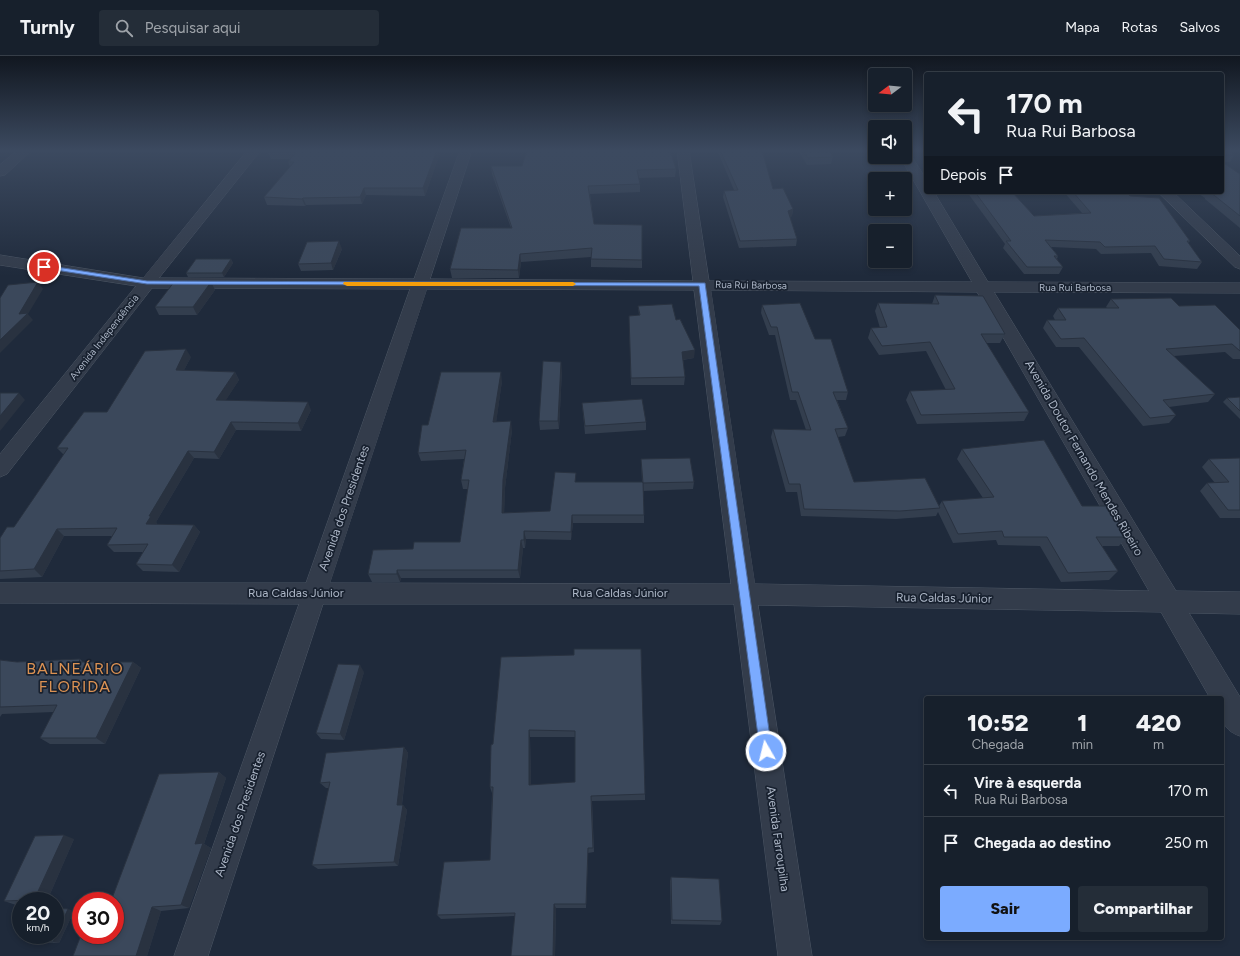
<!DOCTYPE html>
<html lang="pt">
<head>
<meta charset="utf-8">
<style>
  :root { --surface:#17202c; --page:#242d38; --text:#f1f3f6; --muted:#9ea3a9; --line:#363e48; --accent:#7babff }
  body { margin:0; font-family:Figtree,sans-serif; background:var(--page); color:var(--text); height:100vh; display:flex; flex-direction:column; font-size:15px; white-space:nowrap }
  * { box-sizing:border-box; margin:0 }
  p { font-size:13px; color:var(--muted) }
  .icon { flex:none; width:22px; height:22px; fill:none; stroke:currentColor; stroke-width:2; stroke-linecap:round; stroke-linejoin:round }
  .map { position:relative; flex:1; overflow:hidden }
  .sheet { position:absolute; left:924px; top:640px; width:300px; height:244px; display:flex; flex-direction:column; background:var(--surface); border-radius:4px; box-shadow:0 2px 6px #0003,0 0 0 1px var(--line) }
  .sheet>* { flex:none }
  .banner { position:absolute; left:924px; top:16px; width:300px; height:122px; border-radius:4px; box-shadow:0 2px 6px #0003,0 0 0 1px var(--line); background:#17202c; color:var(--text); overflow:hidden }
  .needle { width:26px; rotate:254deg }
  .controls { position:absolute; left:868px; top:12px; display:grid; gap:8px }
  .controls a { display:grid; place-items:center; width:44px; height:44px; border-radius:4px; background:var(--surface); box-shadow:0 2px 6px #0003,0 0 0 1px var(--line); font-size:20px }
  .speed { position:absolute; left:12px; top:836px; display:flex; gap:8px; font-size:20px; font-weight:700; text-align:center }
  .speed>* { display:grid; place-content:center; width:52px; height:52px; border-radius:50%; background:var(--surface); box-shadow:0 2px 6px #0003,0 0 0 1px var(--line); line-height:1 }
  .speed small { font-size:10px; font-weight:400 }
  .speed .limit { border:6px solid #d22; background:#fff; color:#111 }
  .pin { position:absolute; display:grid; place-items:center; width:34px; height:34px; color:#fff; margin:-17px; border:2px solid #fff; border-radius:50%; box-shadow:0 1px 4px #0007 }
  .me { position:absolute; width:44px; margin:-22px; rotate:352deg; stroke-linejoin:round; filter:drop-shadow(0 0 3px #0008) }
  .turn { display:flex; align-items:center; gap:14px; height:84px; padding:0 16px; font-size:18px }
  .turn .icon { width:52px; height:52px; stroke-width:2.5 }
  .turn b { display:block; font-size:28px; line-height:34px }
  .then { display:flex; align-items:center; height:38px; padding:0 16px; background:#0003; gap:8px; font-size:15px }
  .eta { display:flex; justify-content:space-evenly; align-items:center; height:68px; text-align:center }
  .eta b { font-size:24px; font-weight:800; line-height:28px }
  .primary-button { display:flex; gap:8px; margin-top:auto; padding:8px 16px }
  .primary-button a { flex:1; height:46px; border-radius:4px; background:var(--accent); color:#111; font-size:16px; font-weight:800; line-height:46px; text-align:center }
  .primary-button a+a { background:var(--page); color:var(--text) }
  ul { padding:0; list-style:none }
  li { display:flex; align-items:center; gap:12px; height:52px; padding:0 16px; border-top:1px solid var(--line) }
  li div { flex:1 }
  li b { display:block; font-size:15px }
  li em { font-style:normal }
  header { display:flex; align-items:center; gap:24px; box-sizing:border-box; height:56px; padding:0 20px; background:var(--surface); border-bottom:1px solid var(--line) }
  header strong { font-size:19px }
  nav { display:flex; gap:22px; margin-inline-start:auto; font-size:14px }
  .search { width:280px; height:36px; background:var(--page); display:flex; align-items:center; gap:10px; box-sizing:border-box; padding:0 14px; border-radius:4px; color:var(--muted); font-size:15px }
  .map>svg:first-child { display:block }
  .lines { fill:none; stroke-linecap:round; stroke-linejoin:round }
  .minor-casing { stroke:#4d5765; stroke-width:1 }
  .minor { fill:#333c4b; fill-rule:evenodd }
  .wall { fill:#333e4e; fill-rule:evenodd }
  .shaded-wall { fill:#293240 }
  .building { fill:#3b485b; stroke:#293240; fill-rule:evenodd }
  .route { fill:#7babff; stroke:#506fa6 }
  .slow { fill:#f59e0b }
  .labels { text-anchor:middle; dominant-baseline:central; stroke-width:3.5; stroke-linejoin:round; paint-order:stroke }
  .far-street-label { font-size:10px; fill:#adb7c7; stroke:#18212f }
  .street-label { font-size:12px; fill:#adb7c7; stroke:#18212f }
  .near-neighbourhood-label { font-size:16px; letter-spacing:1px; fill:#dc9253; stroke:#18212f }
</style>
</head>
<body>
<header>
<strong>Turnly</strong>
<div class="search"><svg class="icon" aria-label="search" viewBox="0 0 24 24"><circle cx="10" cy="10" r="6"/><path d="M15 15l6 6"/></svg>Pesquisar aqui</div>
<nav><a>Mapa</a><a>Rotas</a><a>Salvos</a></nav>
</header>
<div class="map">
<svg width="1240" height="900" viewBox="0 0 1240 900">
  <rect width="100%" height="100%" fill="#1f2a3b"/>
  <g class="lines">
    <defs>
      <g id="minor">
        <path d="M18,94H32L5,119L0,120V109Z"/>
        <path d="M248,94H261L159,222L414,223L460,94H472L430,223L693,225L677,94H689L709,225L972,226L900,101H905V95L909,96L926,123V136H934L988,226L1240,227V237L994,236L1176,535L1240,536V558L1189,557L1240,641V680C1220,673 1222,661 1222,642H1210L1161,556L758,549L812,900H778L734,548H323L208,900H174L299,548L0,547V527H306L410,233L152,232L7,418L0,421V398L136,230L0,209V199L143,222ZM427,233L694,234L731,528L330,527ZM711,234L977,236L1149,535L755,528Z"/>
        <path d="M1158,136H1173L1240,200V213L1235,211Z"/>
      </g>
    </defs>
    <use href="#minor" class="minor-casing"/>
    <use href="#minor" class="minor"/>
  </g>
  <g class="wall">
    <path d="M270,94H441L425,140L366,139L362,148L306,149L305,150L267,149L264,141L290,111L288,106L290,103H271L268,96Z"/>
    <path d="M717,94H775L762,95L773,133L793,153L792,160L790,161L797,183L796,190L739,192L723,141L724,135L734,134Z"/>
    <path d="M798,94H829L833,101L831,108L807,109Z"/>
    <path d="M1222,94L1234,99L1230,106H1222L1240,118V172L1205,143V142L1196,136H1222Z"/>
    <path d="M491,110L676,113L675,121L638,122L640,128V136L590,138L594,168L642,204V212L591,211V201L521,206L519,222H452L450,213L511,172L492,118Z"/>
    <path d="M967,136H1012L1034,160L1082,157L1064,136H1126L1130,140L1190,185L1188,187L1202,206L1197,213L1159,210L1151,197L1101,198L1096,193L1051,191L1058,200L1057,203L1063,211L1059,218H1024L1003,192L1005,188Z"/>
    <path d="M342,193L333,214L301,215L298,208Z"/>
    <path d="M231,203L233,207L224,221H188L186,217Z"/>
    <path d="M211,226L215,234L197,259H159L155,251Z"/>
    <path d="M935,239L1005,278L1000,287H986L1029,356L1024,365L917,368L906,344L910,335L946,334L926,295L879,299L868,282L871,272H880L875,255L878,247L932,248Z"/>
    <path d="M1111,243L1179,250L1240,274V303H1233L1225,296L1174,300L1215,338L1208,346L1169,351L1176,359L1169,367L1143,370L1079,291H1056L1043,272L1047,264H1055L1053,260L1058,252H1107L1106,251Z"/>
    <path d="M762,249L815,283L848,336L846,344H837L848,372L845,380L838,381L854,426L939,450L942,445L983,442L957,403L962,393L1082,450L1127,481L1119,490H1102L1118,515L1109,524L1061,526L1040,490L998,489L996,484L953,487L938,456L936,460L896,463L801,460L797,436H786L771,381L773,373L806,374L796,344H790L775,279H769L761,257Z"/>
    <path d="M638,250L676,264L694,302L683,304L685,321L684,329H631L629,260L639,259Z"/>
    <path d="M191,301L184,314L235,316L239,324L225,345L311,354L301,375L236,374L219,403L194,402L156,466L157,468L194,469L200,476L179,516L143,515L136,508L143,496H114L107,489L112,480H64L42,521L0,523V482L14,471L64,399L57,392L107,356Z"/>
    <path d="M562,314L559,373L540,374L539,365Z"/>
    <path d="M502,325L496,366L512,374L505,432L504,457L550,455L577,426H642L641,403L694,426L693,433L643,435L644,459V467H573L571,484L526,483L525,492H523L520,522H401L400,526H372L368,518L413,493L460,486L468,433H463L461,424L464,403L421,405L418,397L428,369Z"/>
    <path d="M1240,341V363L1223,346L1227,342Z"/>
    <path d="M582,347L646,366V374L585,378Z"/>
    <path d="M1240,402V462H1220L1200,435L1207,427H1215L1202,411L1209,403Z"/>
    <path d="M501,601L645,738V744L592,745L594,796L588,797L586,852H556L555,900H511L515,860L441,863L437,859L490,804L492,737L490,731L493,688ZM530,681H575V726L531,729Z"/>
    <path d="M80,603L83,606H133L141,612L105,688H50L40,682L54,656L2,658L0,661V604L17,606Z"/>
    <path d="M364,616L344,684L321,683L316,677Z"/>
    <path d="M404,691L408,697L402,749H403L407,754L398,810L318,813L312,809L329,732H326L320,727Z"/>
    <path d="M219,716L226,722L204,788L211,792L189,852L161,855L147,900H73L115,879Z"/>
    <path d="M74,783L47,845H21V849H16L4,845Z"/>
    <path d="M671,821L722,865L720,869L671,868L670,825Z"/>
    <path d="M74,855L59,887H32L26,885Z"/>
  </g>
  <g class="shaded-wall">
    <path d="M437,94H441L425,140L423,132Z"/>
    <path d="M364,132L366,139L362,148L360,141Z"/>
    <path d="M303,142L306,149L305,150L302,143Z"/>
    <path d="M793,153L792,160L787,162L788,155Z"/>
    <path d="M339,185L342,193L333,214L331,207Z"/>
    <path d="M520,198L521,206L519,222L518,214Z"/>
    <path d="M231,203L233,207L224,221L222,217Z"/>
    <path d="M38,226L43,233L28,258L33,264L0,297V284L19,258Z"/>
    <path d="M211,226L215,234L197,259L193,251Z"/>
    <path d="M186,293L191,301L180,322L176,314Z"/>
    <path d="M695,294L694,302L681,304L682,296Z"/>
    <path d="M561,306L562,314L559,373L558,365Z"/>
    <path d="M235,316L239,324L221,352L216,344Z"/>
    <path d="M501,316L502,325L495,375L493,366Z"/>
    <path d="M19,337L25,344L0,375V360Z"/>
    <path d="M308,346L311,354L301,375L298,367Z"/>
    <path d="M511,365L512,374L505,432L504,465L502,457L503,424Z"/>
    <path d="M231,366L236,374L219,403L214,396Z"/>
    <path d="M188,395L194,402L156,466L157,467L153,475L146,468L149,460Z"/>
    <path d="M572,459L573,467L571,484V476Z"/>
    <path d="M194,469L200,476L179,516L172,509Z"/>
    <path d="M57,473L64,480L42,521L34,513Z"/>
    <path d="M524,475L526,483L525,492L524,484Z"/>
    <path d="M521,484L523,492L520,522L518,514Z"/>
    <path d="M397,514L401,522L400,526L397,518Z"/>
    <path d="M133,606L141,612L105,688L96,682Z"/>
    <path d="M360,609L364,616L344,684L340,678Z"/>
    <path d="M529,674L530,681L531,734L529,729Z"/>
    <path d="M404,691L408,697L401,755L397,749Z"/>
    <path d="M219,716L226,722L204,788L211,792L189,852L181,849L195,788Z"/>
    <path d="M403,749L407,754L398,810L394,806Z"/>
    <path d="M64,779L74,783L47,845H38L34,844Z"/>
    <path d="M554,848L556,852L555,900H553Z"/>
    <path d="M152,851L161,855L147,900H136Z"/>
    <path d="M68,853L74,855L59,887L53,886Z"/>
  </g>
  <g class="building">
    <path d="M270,94H437L423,132H364L360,141L303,142L302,143L264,141L294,106H288L296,96H268Z"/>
    <path d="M527,94H670L676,113L637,114L640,128L588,130L594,168L642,169V204L591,203L592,192L520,198L518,214L450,213L461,172H512L491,110H522Z"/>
    <path d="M720,94H762L773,133L783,132L793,153L788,155L797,183L740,185L724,135L738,134Z"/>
    <path d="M803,94H829L833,101L808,102Z"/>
    <path d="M1222,94H1228L1234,99H1222Z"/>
    <path d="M1222,106L1240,118V160L1210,136H1222Z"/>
    <path d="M975,136H1012L1034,160L1091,157L1073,136H1126L1130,140L1159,142L1190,185H1187L1202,206L1164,203L1155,190L1105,191L1100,186L1045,184L1058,200H1054L1063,211H1027L1006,185H1011Z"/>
    <path d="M339,185L331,207L298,208L307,186Z"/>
    <path d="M196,203H231L222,217H186Z"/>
    <path d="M38,226L19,258L28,257L0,284V242L8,229Z"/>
    <path d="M174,226H211L193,251H155Z"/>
    <path d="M935,239L983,240L1005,278H981L1029,356L921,359L910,335L955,333L930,286L882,290L871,272L887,271L878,247L939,248Z"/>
    <path d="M1171,242L1179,250L1215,249L1240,274V295L1232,288L1166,293L1215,338L1163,344L1176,359L1150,362L1084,282L1061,283L1047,264H1066L1058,252H1119L1111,243Z"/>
    <path d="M800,247L815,283H831L848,336H833L848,372L835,373L854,426L925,422L940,452L900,455L804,453L800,428H789L773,373L811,374L798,336H792L777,271H771L762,249Z"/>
    <path d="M672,248L676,264L680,263L695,294L682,296L685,321L631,322L629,260L640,259L638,250Z"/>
    <path d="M186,293L176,314L235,316L216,344L308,346L298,367L231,366L214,396L188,395L149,460H151L146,468L194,469L172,509L136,508L148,488L107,489L117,472L57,473L34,513L0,515V482L7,471H14L68,392H57L84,356H107L145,295Z"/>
    <path d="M543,305L561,306L558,365H539Z"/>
    <path d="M441,316H501L493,366L511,365L503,424L502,457L550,455L555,416L576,417L575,426H643L644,459H572L571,476L524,475V484H521L518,514H397V518H368L373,494L413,493L414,486H460L469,424H461L466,394L418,397L422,369H428Z"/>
    <path d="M0,337H19L0,360Z"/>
    <path d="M1240,341V355L1227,342Z"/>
    <path d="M642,343L646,366L585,370L582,347Z"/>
    <path d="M1044,384L1082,450H1109L1127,481H1096L1118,515L1068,517L1047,481H1004L1002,475L958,478L942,445L994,441L962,393Z"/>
    <path d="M690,402L694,426L643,427L641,403Z"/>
    <path d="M1240,402V454H1228L1207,427L1229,426L1209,403Z"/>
    <path d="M574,593H641L645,738L591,740L593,792H588L586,848H554L553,900H511L515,857L437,859L444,806L490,804L493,731H490L491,689L493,688L501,601L574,599ZM529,674L575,675V726L529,729Z"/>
    <path d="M80,603L79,606H133L96,682H40L57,649L0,651V604L17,606Z"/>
    <path d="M338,608L360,609L340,678L316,677Z"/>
    <path d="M404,691L397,749H403L394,806L312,809L330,726L320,727L326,697Z"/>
    <path d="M219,716L195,788L203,787L181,849L152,851L136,900H73L81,879H115V845H111L159,718Z"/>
    <path d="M64,779L34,844L4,845L35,780Z"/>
    <path d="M671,821L719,823L722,865L672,864Z"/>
    <path d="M55,852L68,853L53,886L26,885L29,879H55Z"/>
  </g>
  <linearGradient id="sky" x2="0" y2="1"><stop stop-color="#111720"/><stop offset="0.43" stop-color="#3c4a60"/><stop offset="1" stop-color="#3c4a60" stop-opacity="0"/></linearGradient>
  <rect width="1240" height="220" fill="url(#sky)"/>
  <path class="route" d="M44,209L147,225L705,227L772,695L770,699L766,701L762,699L760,695L699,230L147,228L42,212L41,211Z"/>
  <path class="slow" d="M344,226H573L576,228L573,230H347L343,228Z"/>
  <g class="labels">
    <g class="far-street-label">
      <text transform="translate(751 229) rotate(1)">Rua Rui Barbosa</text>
      <text x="1075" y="231">Rua Rui Barbosa</text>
      <text transform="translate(104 281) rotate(-52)">Avenida Independência</text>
    </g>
    <g class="street-label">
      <text transform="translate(1084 402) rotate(60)">Avenida Doutor Fernando Mendes Ribeiro</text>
      <text transform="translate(344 452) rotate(-71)">Avenida dos Presidentes</text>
      <text x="296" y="537">Rua Caldas Júnior</text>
      <text x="620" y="537">Rua Caldas Júnior</text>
      <text transform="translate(944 542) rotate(1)">Rua Caldas Júnior</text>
      <text transform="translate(240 758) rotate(-71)">Avenida dos Presidentes</text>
      <text transform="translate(778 783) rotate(82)">Avenida Farroupilha</text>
    </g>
    <g class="near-neighbourhood-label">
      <text x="75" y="612">BALNEÁRIO<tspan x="75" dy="18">FLORIDA</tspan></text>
    </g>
  </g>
</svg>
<div class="controls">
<a><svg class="needle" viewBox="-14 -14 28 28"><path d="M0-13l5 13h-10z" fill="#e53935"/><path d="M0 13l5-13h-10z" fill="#9ea3a9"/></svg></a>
<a><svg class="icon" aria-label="sound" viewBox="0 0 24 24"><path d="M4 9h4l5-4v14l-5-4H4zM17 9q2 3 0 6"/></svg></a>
<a>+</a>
<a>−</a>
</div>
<div class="speed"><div>20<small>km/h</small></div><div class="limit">30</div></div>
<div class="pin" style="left:44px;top:211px;background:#d93025"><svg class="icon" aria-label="arrive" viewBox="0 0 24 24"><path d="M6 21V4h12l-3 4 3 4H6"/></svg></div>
<svg class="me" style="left:766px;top:695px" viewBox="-20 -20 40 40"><circle r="17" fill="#7babff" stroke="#fff" stroke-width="3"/><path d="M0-11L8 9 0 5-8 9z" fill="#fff"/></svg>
<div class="banner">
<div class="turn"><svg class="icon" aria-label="left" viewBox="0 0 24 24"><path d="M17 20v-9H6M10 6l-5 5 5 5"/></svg><div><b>170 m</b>Rua Rui Barbosa</div></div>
<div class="then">Depois<svg class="icon" aria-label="arrive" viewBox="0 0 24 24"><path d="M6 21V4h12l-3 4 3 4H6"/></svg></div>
</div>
<section class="sheet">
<div class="eta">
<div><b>10:52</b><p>Chegada</p></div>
<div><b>1</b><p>min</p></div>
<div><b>420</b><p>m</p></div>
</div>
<ul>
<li><svg class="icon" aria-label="left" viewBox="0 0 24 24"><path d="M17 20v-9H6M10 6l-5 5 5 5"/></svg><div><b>Vire à esquerda</b><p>Rua Rui Barbosa</p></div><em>170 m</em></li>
<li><svg class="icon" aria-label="arrive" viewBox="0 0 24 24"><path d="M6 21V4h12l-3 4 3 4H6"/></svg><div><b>Chegada ao destino</b></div><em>250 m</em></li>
</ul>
<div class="primary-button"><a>Sair</a><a>Compartilhar</a></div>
</section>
</div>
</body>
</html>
